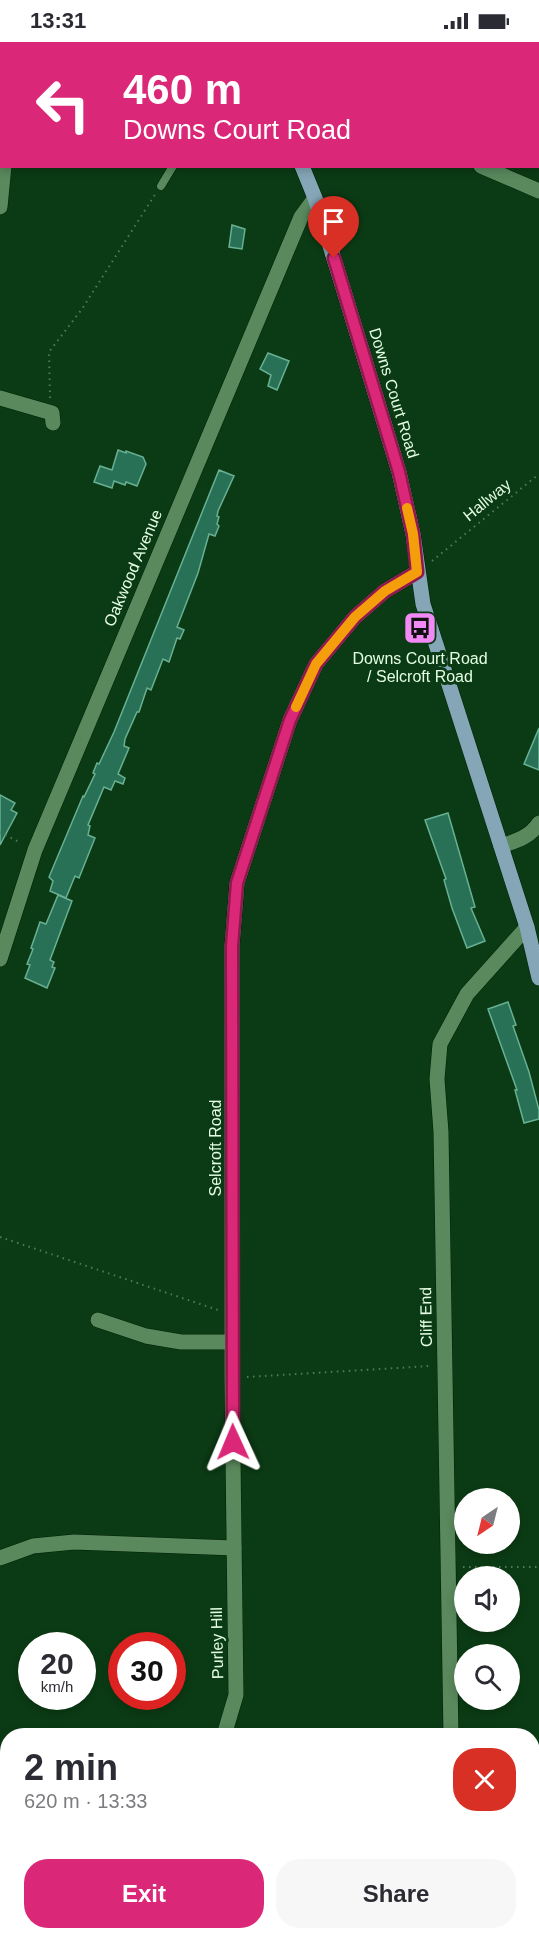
<!DOCTYPE html>
<html lang="en">
<head>
<meta charset="utf-8">
<style>
  :root { --surface:#fff; --page:#f7f7f7; --text:#2b2b33; --muted:#7c7c81; --accent:#db2777 }
  body { margin:0; font-family:Helvetica,sans-serif; background:var(--page); color:var(--text); height:100vh; display:flex; flex-direction:column; font-size:22px; white-space:nowrap }
  * { box-sizing:border-box; margin:0 }
  p { font-size:20px; color:var(--muted) }
  .icon { flex:none; width:33px; height:33px; fill:none; stroke:currentColor; stroke-width:2; stroke-linecap:round; stroke-linejoin:round }
  .map { position:relative; flex:1; overflow:hidden }
  .side { position:absolute; left:0px; top:1686px; width:540px; height:212px; display:flex; flex-direction:column; background:var(--surface); border-radius:24px 24px 0 0; box-shadow:0 3px 9px #0003 }
  .side>* { flex:none }
  .top-card { position:absolute; left:0px; top:0px; width:540px; height:126px; box-shadow:0 3px 9px #0003; background:#db2777; color:#fff; overflow:hidden }
  .needle { width:39px; rotate:215deg }
  .tools { position:absolute; left:454px; top:1446px; display:grid; gap:12px }
  .tools a { display:grid; place-items:center; width:66px; height:66px; border-radius:50%; background:var(--surface); box-shadow:0 3px 9px #0003; font-size:30px }
  .speed { position:absolute; left:18px; top:1590px; display:flex; gap:12px; font-size:30px; font-weight:700; text-align:center }
  .speed>* { display:grid; place-content:center; width:78px; height:78px; border-radius:50%; background:var(--surface); box-shadow:0 3px 9px #0003; line-height:1 }
  .speed small { font-size:15px; font-weight:400 }
  .speed .limit { border:9px solid #d22; background:#fff; color:#111 }
  .pin { position:absolute; display:grid; place-items:center; width:51px; height:51px; color:#fff; margin:-62px -26px; border-radius:50% 50% 50% 0; rotate:-45deg; box-shadow:0 0 6px #0007 }
  .pin .icon { rotate:45deg }
  .me { position:absolute; width:66px; margin:-33px; rotate:359deg; stroke-linejoin:round; filter:drop-shadow(0 0 4px #0008) }
  .turn { display:flex; align-items:center; gap:21px; height:126px; padding:0 24px; font-size:27px }
  .turn .icon { width:78px; height:78px; stroke-width:2.5 }
  .turn b { display:block; font-size:42px; line-height:51px }
  .round { display:grid; place-items:center; flex:none; width:63px; height:63px; border-radius:24px; background:var(--page) }
  .summary { display:flex; align-items:center; justify-content:space-between; height:102px; padding:0 24px }
  h1 { font-size:36px; font-weight:800; line-height:45px }
  .action { display:flex; gap:12px; margin-top:auto; padding:12px 24px }
  .action a { flex:1; height:69px; border-radius:24px; background:var(--accent); color:#fff; font-size:24px; font-weight:800; line-height:69px; text-align:center }
  .action a+a { background:var(--page); color:var(--text) }
  .status { display:flex; justify-content:space-between; align-items:center; height:42px; padding:0 30px; background:var(--surface); direction:ltr }
  .status svg { height:16px; fill:currentColor }
  .map>svg:first-child { display:block }
  .built { fill:#0e4618 }
  .green { fill:#4f3d0e }
  .building { fill:#287157; stroke:#69b093; stroke-width:1.5 }
  .lines { fill:none; stroke-linecap:round; stroke-linejoin:round }
  .service-casing { stroke:#002004; stroke-width:9 }
  .minor-casing { stroke:#002004; stroke-width:16 }
  .primary-casing { stroke:#002004; stroke-width:16 }
  .path { stroke:#527a58; stroke-width:2; stroke-dasharray:1.5 4.5; stroke-linecap:butt }
  .service { stroke:#5a895d; stroke-width:8 }
  .minor { stroke:#5a895d; stroke-width:15 }
  .primary { stroke:#85a6b7; stroke-width:15 }
  .route-casing { stroke:#8e194d; stroke-width:15 }
  .route { stroke:#db2777; stroke-width:10 }
  .slow { stroke:#f59e0b; stroke-width:10 }
  .labels { text-anchor:middle; dominant-baseline:central; stroke-width:6; stroke-linejoin:round; paint-order:stroke }
  .street-label { font-size:16px; fill:#e4fde4; stroke:#0b3b14 }
  .poi-label { font-size:16px; fill:#e4fde4; stroke:#0b3b14 }
</style>
</head>
<body>
<div class="status"><b>13:31</b><svg viewBox="0 0 49 12"><path d="M0 12V9h3v3zM5 12V6h3v6zM10 12V3h3v9zM15 12V0h3v12zM26 1h20v11H26zM47 4h2v5h-2z"/></svg></div>
<div class="map">
<svg width="539" height="1897" viewBox="0 0 539 1897">
  <rect width="100%" height="100%" fill="#0b3b14"/>
  <path class="built" d="M539,1758V1897H253L261,1890H532V1760Z"/>
  <path class="green" d="M170,1890H221L214,1897H165Z"/>
  <g class="building">
    <path d="M232,183L245,187L242,207L229,205Z"/>
    <path d="M268,311L289,319L277,348L268,344L271,333L260,327Z"/>
    <path d="M118,408L126,411V409L143,415L146,422L137,444L126,440L125,443L114,439L112,446L94,440L100,424L112,428Z"/>
    <path d="M219,428L234,434L218,469L217,474L219,475L217,482L219,484L215,494L209,492L198,531L177,585L184,588L180,597L177,596L169,620L163,617L151,648L147,646L139,670H137L125,697L124,704L129,706L118,732L125,736L123,742L115,739L111,748L104,745L88,783L90,784L88,793L95,796L79,836L75,834L66,856L50,849L53,839L49,835L83,754L84,755L95,732L93,731L97,721L99,722L114,690Z"/>
    <path d="M539,686V728L524,722Z"/>
    <path d="M0,753L15,761L11,768L17,771L0,803Z"/>
    <path d="M448,771L475,865L471,866L485,899L467,906L452,866L444,838L446,837L425,778Z"/>
    <path d="M58,853L72,859L50,918L54,920L52,925L55,926L47,946L25,936L30,923L27,922L33,907L31,906L40,880L46,882Z"/>
    <path d="M508,960L516,983L513,984L529,1030L539,1068V1077L524,1081L515,1048H517L488,967Z"/>
  </g>
  <g class="lines">
    <defs>
      <path id="service" d="M161,144L173,124"/>
      <g id="minor">
        <path d="M17,2V0"/>
        <path d="M481,124L539,149"/>
        <path d="M0,165L4,124"/>
        <path d="M0,356L52,371L53,381"/>
        <path d="M501,804C516,799 530,795 539,781"/>
        <path d="M0,917L35,808L301,175L315,156"/>
        <path d="M98,1278L146,1294L181,1300H232"/>
        <path d="M0,1516L33,1504L74,1500L234,1506"/>
        <path d="M222,1694L225,1690L236,1653L232,1336V904L237,841L290,678L316,622L355,575L385,549L417,530"/>
        <path d="M451,1694L441,1090L437,1037L440,1002L467,952L527,885"/>
        <path d="M0,1715L8,1717"/>
        <path d="M532,1749L539,1745"/>
        <path d="M242,1897L247,1890"/>
      </g>
      <g id="primary">
        <path d="M239,0V2"/>
        <path d="M302,124L315,156L340,236L399,430L413,492L423,562L433,593L527,885L539,936"/>
      </g>
    </defs>
    <use href="#service" class="service-casing"/>
    <use href="#minor" class="minor-casing"/>
    <use href="#primary" class="primary-casing"/>
    <g class="path">
      <path d="M262,2L263,0"/>
      <path d="M50,356L49,310L82,267L156,151"/>
      <path d="M432,519L539,432"/>
      <path d="M0,790L21,801"/>
      <path d="M0,1195L218,1268"/>
      <path d="M247,1335L430,1324"/>
      <path d="M463,1525H539"/>
    </g>
    <use href="#service" class="service"/>
    <use href="#minor" class="minor"/>
    <use href="#primary" class="primary"/>
  </g>
  <g class="lines">
    <defs>
      <path id="route" d="M233,1400L232,904L237,841L290,678L316,622L355,575L385,549L417,530L413,492L399,430L334,216"/>
    </defs>
    <use href="#route" class="route-casing"/>
    <use href="#route" class="route"/>
    <path class="slow" d="M296,665L316,622L355,575L385,549L417,530L413,492L407,466"/>
  </g>
  <defs>
    <symbol id="bus-square" viewBox="-11 -11 22 22"><rect x="-9" y="-9" width="18" height="18" rx="4" fill="#f18af4" stroke="#0b3b14"/><path d="M-5-6H5V4H4V6H2V4H-2V6H-4V4H-5ZM-3.5-4V0h7V-4ZM-3.5 1.2v1.5H-2V1.2ZM2 1.2v1.5H3.5V1.2Z" fill="#111"/></symbol>
  </defs>
  <g fill-rule="evenodd">
    <use href="#bus-square" x="401" y="567" width="38" height="38"/>
  </g>
  <g class="labels">
    <g class="street-label">
      <text transform="translate(394 351) rotate(73)">Downs Court Road</text>
      <text transform="translate(487 458) rotate(-39)">Hallway</text>
      <text transform="translate(133 526) rotate(-67)">Oakwood Avenue</text>
      <text transform="translate(215 1106) rotate(-90)">Selcroft Road</text>
      <text transform="translate(426 1275) rotate(-91)">Cliff End</text>
      <text transform="translate(217 1601) rotate(-91)">Purley Hill</text>
    </g>
    <g class="poi-label">
      <text x="420" y="616">Downs Court Road<tspan x="420" dy="18">/ Selcroft Road</tspan></text>
    </g>
  </g>
</svg>
<div class="tools">
<a><svg class="needle" viewBox="-14 -14 28 28"><path d="M0-13l5 13h-10z" fill="#e53935"/><path d="M0 13l5-13h-10z" fill="#7c7c81"/></svg></a>
<a><svg class="icon" aria-label="sound" viewBox="0 0 24 24"><path d="M4 9h4l5-4v14l-5-4H4zM17 9q2 3 0 6"/></svg></a>
<a><svg class="icon" aria-label="search" viewBox="0 0 24 24"><circle cx="10" cy="10" r="6"/><path d="M15 15l6 6"/></svg></a>
</div>
<div class="speed"><div>20<small>km/h</small></div><div class="limit">30</div></div>
<div class="pin" style="left:334px;top:216px;background:#d93025"><svg class="icon" aria-label="arrive" viewBox="0 0 24 24"><path d="M6 21V4h12l-3 4 3 4H6"/></svg></div>
<svg class="me" style="left:233px;top:1400px" viewBox="-20 -20 40 40"><path d="M0-17L14 15 0 8-14 15z" fill="#db2777" stroke="#fff" stroke-width="4"/></svg>
<div class="top-card">
<div class="turn"><svg class="icon" aria-label="left" viewBox="0 0 24 24"><path d="M17 20v-9H6M10 6l-5 5 5 5"/></svg><div><b>460 m</b>Downs Court Road</div></div>
</div>
<section class="side">
<div class="summary"><div><h1>2 min</h1><p>620 m · 13:33</p></div><a class="round" style="background:#d93025;color:#fff"><svg class="icon" aria-label="close" viewBox="0 0 24 24"><path d="M6 6l12 12M18 6L6 18"/></svg></a></div>
<div class="action"><a>Exit</a><a>Share</a></div>
</section>
</div>
</body>
</html>
